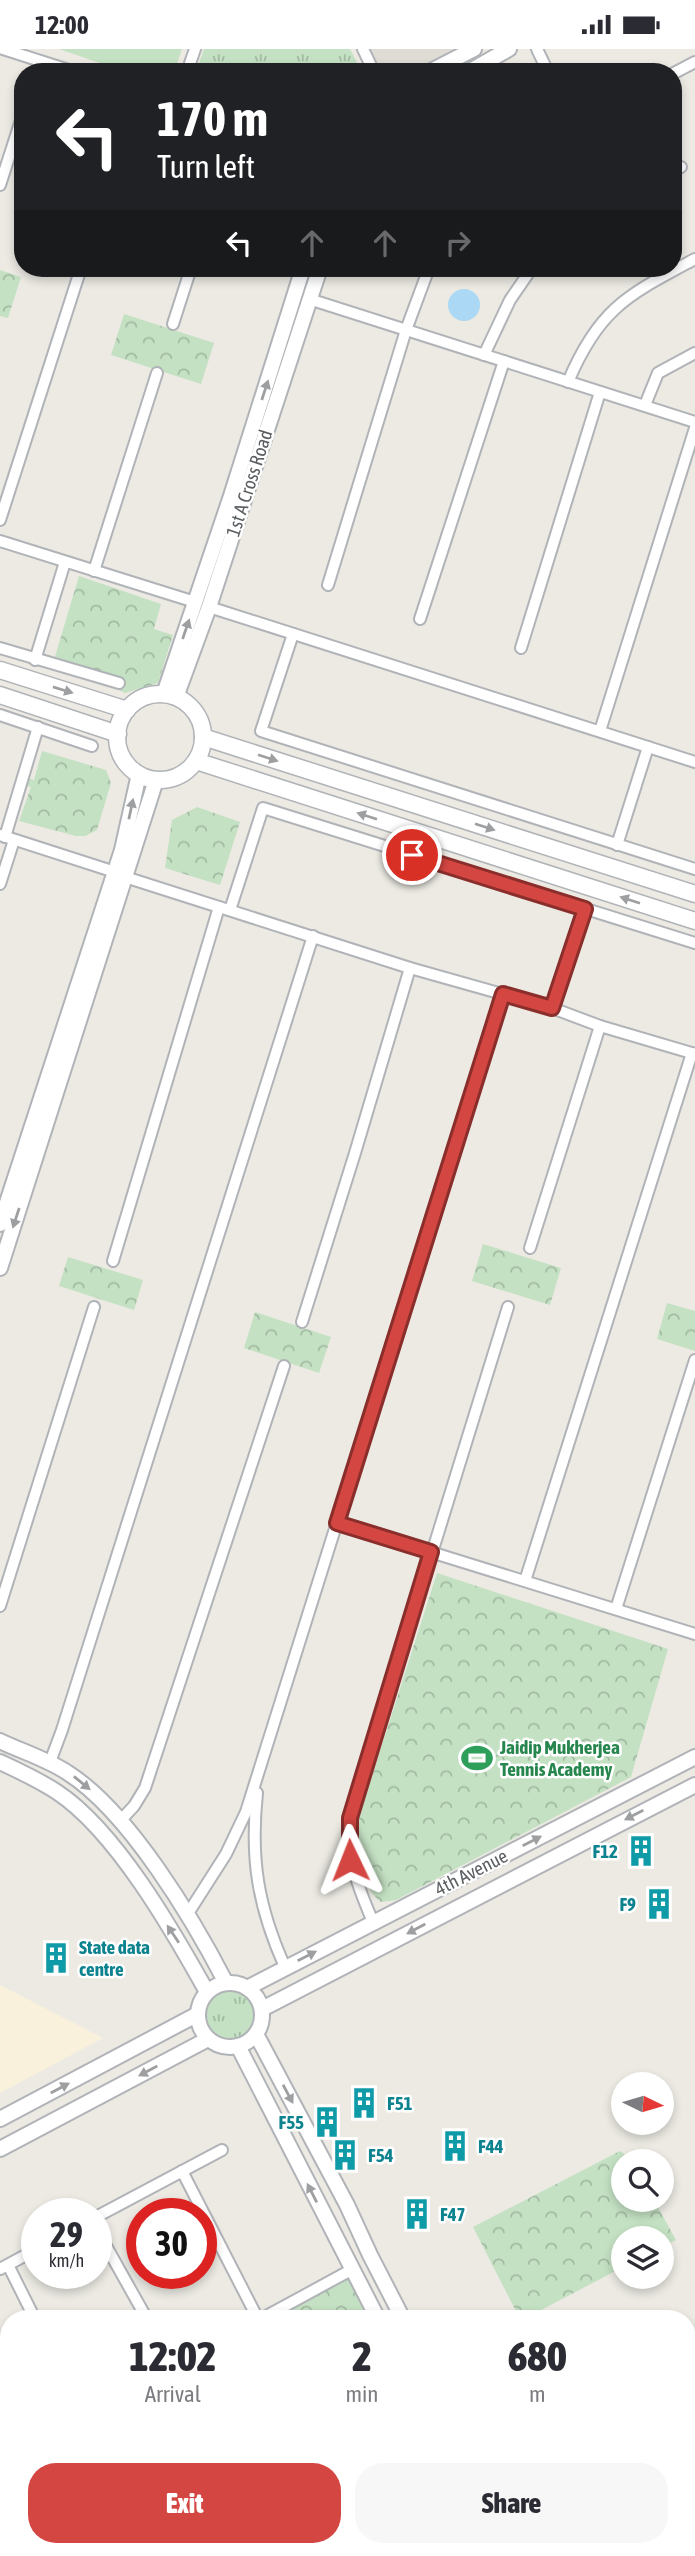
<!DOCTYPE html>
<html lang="en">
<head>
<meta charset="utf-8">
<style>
  :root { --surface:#fff; --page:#f7f7f7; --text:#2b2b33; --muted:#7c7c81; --accent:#d34642 }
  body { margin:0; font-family:"Asap Condensed",sans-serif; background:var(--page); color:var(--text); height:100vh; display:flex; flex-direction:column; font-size:26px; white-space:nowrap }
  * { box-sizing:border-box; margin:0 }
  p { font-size:23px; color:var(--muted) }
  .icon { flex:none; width:38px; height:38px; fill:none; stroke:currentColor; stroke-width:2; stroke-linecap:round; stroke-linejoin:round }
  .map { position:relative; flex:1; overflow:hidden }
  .drawer { position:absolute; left:0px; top:2261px; width:696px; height:247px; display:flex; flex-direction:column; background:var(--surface); border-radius:28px 28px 0 0; box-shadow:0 4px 10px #0003 }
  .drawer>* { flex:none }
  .hud { position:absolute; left:14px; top:14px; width:668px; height:214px; border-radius:28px; box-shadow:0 4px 10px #0003; background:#202124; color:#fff; overflow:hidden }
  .needle { width:46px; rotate:95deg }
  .tools { position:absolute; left:611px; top:2023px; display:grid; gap:14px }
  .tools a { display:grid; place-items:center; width:63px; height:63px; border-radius:50%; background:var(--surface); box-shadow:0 4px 10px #0003; font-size:35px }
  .speed { position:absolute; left:21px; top:2149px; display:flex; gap:14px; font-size:35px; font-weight:700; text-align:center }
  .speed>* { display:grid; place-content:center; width:91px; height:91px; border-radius:50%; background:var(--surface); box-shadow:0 4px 10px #0003; line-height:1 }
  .speed small { font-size:18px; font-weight:400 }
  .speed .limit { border:10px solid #d22; background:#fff; color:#111 }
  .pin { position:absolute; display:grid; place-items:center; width:60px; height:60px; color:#fff; margin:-30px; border:4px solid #fff; border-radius:50%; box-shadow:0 2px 7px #0007 }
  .me { position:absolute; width:77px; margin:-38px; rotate:358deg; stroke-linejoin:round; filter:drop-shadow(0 0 5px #0008) }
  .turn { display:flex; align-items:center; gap:24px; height:147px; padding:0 28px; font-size:32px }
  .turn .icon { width:91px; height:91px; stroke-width:2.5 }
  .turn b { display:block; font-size:49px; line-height:60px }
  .lanes { display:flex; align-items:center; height:66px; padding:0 28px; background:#0003; justify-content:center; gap:35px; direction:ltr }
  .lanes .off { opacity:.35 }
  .eta { display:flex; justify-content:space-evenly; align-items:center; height:119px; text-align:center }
  .eta b { font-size:42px; font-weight:800; line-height:49px }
  .primary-button { display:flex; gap:14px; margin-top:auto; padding:14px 28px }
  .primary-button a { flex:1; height:80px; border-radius:28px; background:var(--accent); color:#fff; font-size:28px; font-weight:800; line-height:80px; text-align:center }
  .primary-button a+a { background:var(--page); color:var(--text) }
  .status { display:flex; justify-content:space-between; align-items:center; height:49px; padding:0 35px; background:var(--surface); direction:ltr }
  .status svg { height:19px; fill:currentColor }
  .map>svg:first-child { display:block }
  .commercial { fill:#f9f1db }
  .education { fill:#dfdbd5 }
  .grass { fill:url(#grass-tufts) }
  .forest { fill:url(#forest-crowns) }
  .garden { fill:#c4e1c3 }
  .water { fill:#abd8f4 }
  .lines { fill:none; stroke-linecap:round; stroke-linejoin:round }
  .minor-casing { stroke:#b0b3b7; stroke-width:14 }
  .tertiary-casing { stroke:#b0b3b7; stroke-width:18 }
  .secondary-casing { stroke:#b0b3b7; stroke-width:19 }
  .minor { stroke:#fff; stroke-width:10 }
  .tertiary { stroke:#fff; stroke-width:14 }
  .secondary { stroke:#fff; stroke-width:16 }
  .oneway { fill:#9d9fa1 }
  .route-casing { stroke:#892e2b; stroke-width:18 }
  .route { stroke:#d34642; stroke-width:12 }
  .labels { text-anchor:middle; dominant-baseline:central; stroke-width:5; stroke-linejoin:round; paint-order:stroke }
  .street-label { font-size:19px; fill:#5b5f62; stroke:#fff }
  .leisure-label { font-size:19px; font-weight:bold; fill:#27864d; stroke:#fff; text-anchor:start }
  .culture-label { font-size:19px; font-weight:bold; fill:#0d838f; stroke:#fff; text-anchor:start }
</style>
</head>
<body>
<div class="status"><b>12:00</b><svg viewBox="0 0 49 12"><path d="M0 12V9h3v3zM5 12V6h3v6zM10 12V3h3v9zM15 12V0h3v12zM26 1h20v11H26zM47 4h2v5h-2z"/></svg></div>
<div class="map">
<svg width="695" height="2507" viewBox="0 0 695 2507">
  <defs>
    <pattern id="grass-tufts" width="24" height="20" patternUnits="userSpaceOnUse" patternTransform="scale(1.75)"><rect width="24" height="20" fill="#c4e1c3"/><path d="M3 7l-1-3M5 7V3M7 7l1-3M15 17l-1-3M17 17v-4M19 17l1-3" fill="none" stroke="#a2baa2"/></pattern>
    <pattern id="forest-crowns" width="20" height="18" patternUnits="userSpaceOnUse" patternTransform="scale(1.75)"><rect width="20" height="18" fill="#c4e1c3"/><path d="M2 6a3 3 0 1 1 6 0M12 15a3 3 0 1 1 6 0" fill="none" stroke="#a2baa2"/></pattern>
  </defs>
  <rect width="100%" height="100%" fill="#eceae3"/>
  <path class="commercial" d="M0,1936L103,1989L0,2044Z"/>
  <path class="education" d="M369,0H466L422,23H381Z"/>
  <g class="grass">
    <path d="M204,0H350L362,23H196Z"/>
    <circle cx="230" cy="1967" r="25"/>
  </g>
  <g class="forest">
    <path d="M0,221L21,228L8,269L0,267Z"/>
    <path d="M124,265L214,294L201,335L111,306Z"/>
    <path d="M79,527L161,555L154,580L173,586L158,634L125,644L54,611Z"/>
    <path d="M42,702L106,721L111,734L97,781L85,787H76L19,772L31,738L22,736L25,728L34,731Z"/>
    <path d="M197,758L240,773L220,836L165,819L172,771Z"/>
    <path d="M483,1195L561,1219L550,1256L472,1232Z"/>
    <path d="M68,1208L143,1231L134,1261L59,1237Z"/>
    <path d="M667,1254L695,1262V1302L657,1290Z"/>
    <path d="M255,1263L331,1288L319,1324L244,1299Z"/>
    <path d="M437,1524L668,1600L631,1728L396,1851L381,1853C358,1836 360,1800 357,1774Z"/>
    <path d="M620,2102L634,2112H623V2151H654L676,2191L662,2198V2189H623V2218L524,2270H520L473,2178Z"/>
    <path d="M349,2228L366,2260L350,2270H271Z"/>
    <path d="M159,2499H236L221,2507H163Z"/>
  </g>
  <path class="garden" d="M59,0H182L174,23H126Z"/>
  <circle class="water" cx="464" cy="256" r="16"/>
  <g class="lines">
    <defs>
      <g id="minor">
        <path d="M3,0L75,23"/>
        <path d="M363,0L374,23"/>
        <path d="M537,0L548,23"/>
        <path d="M187,23L195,0"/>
        <path d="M674,24L695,13"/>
        <path d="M674,122L681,118"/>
        <path d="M0,136L23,65"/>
        <path d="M309,250L695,373"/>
        <path d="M173,275L191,219"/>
        <path d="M484,306L510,251L532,219"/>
        <path d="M568,333C599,259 628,246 695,210"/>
        <path d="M645,356L658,324L695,304"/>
        <path d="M0,471L81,219"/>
        <path d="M0,492L195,553"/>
        <path d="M94,522L157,324"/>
        <path d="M328,536L406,281L429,219"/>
        <path d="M209,558L695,713"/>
        <path d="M420,570L504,312"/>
        <path d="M293,585L261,682L695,820"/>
        <path d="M0,599L119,634"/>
        <path d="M521,599L600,343"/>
        <path d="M35,611L65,513"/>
        <path d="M0,666L92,697"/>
        <path d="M600,682L695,379"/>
        <path d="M0,786L115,823"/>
        <path d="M5,788L38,678"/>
        <path d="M617,796L648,698"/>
        <path d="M125,828L410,919L552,959L600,977L695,1005"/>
        <path d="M0,835L14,791"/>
        <path d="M230,861L263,759L695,894"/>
        <path d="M552,959L585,860"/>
        <path d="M530,1199L600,977"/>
        <path d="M113,1212L219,858"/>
        <path d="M302,1273L355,1104L410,919"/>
        <path d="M337,1474L695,1585"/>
        <path d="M525,1532L692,1004"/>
        <path d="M0,1557L94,1258"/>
        <path d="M616,1560L695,1311"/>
        <path d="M50,1713L62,1681L313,887"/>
        <path d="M257,1744C250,1810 258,1858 285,1918"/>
        <path d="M120,1772L134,1757L145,1739L284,1317"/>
        <path d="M187,1866L226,1805L246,1763L503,945"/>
        <path d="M373,1873C358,1838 346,1808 350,1769L508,1258"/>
        <path d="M182,2122L258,2270"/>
        <path d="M96,2168L222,2101"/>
        <path d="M96,2179L147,2270"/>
        <path d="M8,2216L35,2270"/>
        <path d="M0,2220L37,2200"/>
        <path d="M261,2270L351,2221"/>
        <path d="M0,2434L9,2451"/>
        <path d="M153,2499L157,2507"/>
        <path d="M372,2499L377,2507"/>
        <path d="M16,2507L32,2499"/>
        <path d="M229,2507L244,2499"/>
      </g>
      <g id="tertiary">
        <path d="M429,23L474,0"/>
        <path d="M468,23L509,0"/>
        <path d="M164,645L231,447L303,219"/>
        <path d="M176,648L209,558L320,219"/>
        <path d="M0,1175L122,801L139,725"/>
        <path d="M0,1219L156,731"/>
        <path d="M0,1692C23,1703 47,1710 68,1724C129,1763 193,1870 226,1934"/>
        <path d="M0,1713C19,1722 39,1731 57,1743C116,1782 173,1882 207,1943"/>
        <circle cx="230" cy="1966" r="32"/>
        <path d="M247,1939L695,1708"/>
        <path d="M262,1960L695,1736"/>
        <path d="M256,1985L347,2156L370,2206L403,2270"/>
        <path d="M238,1997L378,2270"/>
        <path d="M0,2070L198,1965"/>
        <path d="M0,2100L208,1990"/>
        <path d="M504,2499L508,2507"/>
        <path d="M519,2499L524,2507"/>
      </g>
      <g id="secondary">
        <path d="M0,621L127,661"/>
        <circle cx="160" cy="688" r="43"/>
        <path d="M0,646L118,685"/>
        <path d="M203,688L695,845"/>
        <path d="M196,712L695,872"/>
      </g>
    </defs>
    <use href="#minor" class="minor-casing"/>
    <use href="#tertiary" class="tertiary-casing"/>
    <use href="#secondary" class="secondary-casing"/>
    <use href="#minor" class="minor"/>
    <use href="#tertiary" class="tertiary"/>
    <use href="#secondary" class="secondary"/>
  </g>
  <defs><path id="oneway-solid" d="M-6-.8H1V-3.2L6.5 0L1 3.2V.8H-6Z" transform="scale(1.75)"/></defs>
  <g class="oneway">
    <use href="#oneway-solid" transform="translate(265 341) rotate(-72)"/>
    <use href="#oneway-solid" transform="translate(186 580) rotate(-71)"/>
    <use href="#oneway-solid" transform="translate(63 641) rotate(17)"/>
    <use href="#oneway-solid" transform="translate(268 709) rotate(18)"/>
    <use href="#oneway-solid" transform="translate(131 760) rotate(-78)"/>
    <use href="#oneway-solid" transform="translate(367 767) rotate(-162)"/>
    <use href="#oneway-solid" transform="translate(485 778) rotate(18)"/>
    <use href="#oneway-solid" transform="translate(630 851) rotate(-162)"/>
    <use href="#oneway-solid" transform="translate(16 1169) rotate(108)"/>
    <use href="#oneway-solid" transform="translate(82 1734) rotate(39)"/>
    <use href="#oneway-solid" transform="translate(634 1766) rotate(153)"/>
    <use href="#oneway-solid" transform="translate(532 1792) rotate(-27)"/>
    <use href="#oneway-solid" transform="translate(416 1880) rotate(152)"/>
    <use href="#oneway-solid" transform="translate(173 1885) rotate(-124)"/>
    <use href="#oneway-solid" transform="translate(307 1907) rotate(-27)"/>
    <use href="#oneway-solid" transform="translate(148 2022) rotate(152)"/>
    <use href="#oneway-solid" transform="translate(60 2039) rotate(-28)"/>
    <use href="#oneway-solid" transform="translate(288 2045) rotate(62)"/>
    <use href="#oneway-solid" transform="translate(312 2144) rotate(-117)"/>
  </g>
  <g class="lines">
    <defs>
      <path id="route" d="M350,1811V1769L431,1503L337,1474L503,945L552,959L585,860L412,806"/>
    </defs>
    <use href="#route" class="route-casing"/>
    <use href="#route" class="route"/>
  </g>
  <defs>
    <symbol id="stadium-bare" viewBox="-9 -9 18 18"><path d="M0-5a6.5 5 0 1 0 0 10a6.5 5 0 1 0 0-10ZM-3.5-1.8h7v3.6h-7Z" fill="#2e9e5b" stroke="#fff" stroke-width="2.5" paint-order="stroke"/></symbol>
    <symbol id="building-bare" viewBox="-9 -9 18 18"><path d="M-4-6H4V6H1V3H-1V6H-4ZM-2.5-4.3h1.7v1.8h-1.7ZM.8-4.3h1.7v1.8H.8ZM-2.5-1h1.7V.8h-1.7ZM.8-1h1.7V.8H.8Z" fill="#0f9aa8" stroke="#fff" stroke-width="2.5" paint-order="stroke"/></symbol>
  </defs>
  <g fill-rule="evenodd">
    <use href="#stadium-bare" x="455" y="1687" width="44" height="44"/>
    <use href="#building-bare" x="619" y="1780" width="44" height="44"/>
    <use href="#building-bare" x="637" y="1833" width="44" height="44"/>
    <use href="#building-bare" x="34" y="1887" width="44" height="44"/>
    <use href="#building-bare" x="342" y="2032" width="44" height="44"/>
    <use href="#building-bare" x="305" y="2051" width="44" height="44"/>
    <use href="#building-bare" x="433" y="2075" width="44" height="44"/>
    <use href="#building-bare" x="323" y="2084" width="44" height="44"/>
    <use href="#building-bare" x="395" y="2143" width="44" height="44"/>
  </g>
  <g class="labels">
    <g class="street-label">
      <text transform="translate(249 434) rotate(-72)">1st A Cross Road</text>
      <text transform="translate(471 1823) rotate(-27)">4th Avenue</text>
    </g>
    <g class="leisure-label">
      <text x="500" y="1698">Jaidip Mukherjea<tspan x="500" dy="22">Tennis Academy</tspan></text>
    </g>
    <g class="culture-label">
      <text x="618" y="1802" text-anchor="end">F12</text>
      <text x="636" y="1855" text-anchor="end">F9</text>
      <text x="79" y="1898">State data<tspan x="79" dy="22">centre</tspan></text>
      <text x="387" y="2054">F51</text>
      <text x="304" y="2073" text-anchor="end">F55</text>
      <text x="478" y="2097">F44</text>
      <text x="368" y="2106">F54</text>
      <text x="440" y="2165">F47</text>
    </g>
  </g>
</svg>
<div class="tools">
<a><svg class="needle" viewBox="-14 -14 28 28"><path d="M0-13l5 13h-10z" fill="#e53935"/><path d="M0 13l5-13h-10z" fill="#7c7c81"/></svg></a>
<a><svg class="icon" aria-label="search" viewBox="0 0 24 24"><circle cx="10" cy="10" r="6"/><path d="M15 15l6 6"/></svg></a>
<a><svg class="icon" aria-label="layers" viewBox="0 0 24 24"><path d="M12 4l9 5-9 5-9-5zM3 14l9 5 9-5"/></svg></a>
</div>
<div class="speed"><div>29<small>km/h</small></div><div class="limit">30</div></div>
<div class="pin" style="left:412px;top:806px;background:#d93025"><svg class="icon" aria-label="arrive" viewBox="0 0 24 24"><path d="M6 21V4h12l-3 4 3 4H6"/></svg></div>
<svg class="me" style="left:350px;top:1811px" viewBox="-20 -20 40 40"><path d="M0-17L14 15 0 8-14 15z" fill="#d34642" stroke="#fff" stroke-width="4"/></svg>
<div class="hud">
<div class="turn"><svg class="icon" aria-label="left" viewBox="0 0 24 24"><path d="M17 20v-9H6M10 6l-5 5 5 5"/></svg><div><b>170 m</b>Turn left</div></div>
<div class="lanes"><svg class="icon" aria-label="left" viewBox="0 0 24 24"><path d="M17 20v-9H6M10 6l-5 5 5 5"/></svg><svg class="icon off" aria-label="ahead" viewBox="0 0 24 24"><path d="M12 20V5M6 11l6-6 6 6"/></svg><svg class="icon off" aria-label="ahead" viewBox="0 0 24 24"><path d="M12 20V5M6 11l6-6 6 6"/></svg><svg class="icon off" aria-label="right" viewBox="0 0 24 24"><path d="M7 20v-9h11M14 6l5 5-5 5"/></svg></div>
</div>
<section class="drawer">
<div class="eta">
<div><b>12:02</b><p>Arrival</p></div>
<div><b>2</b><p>min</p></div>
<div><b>680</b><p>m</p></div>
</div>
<div class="primary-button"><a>Exit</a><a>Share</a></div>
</section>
</div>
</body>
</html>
